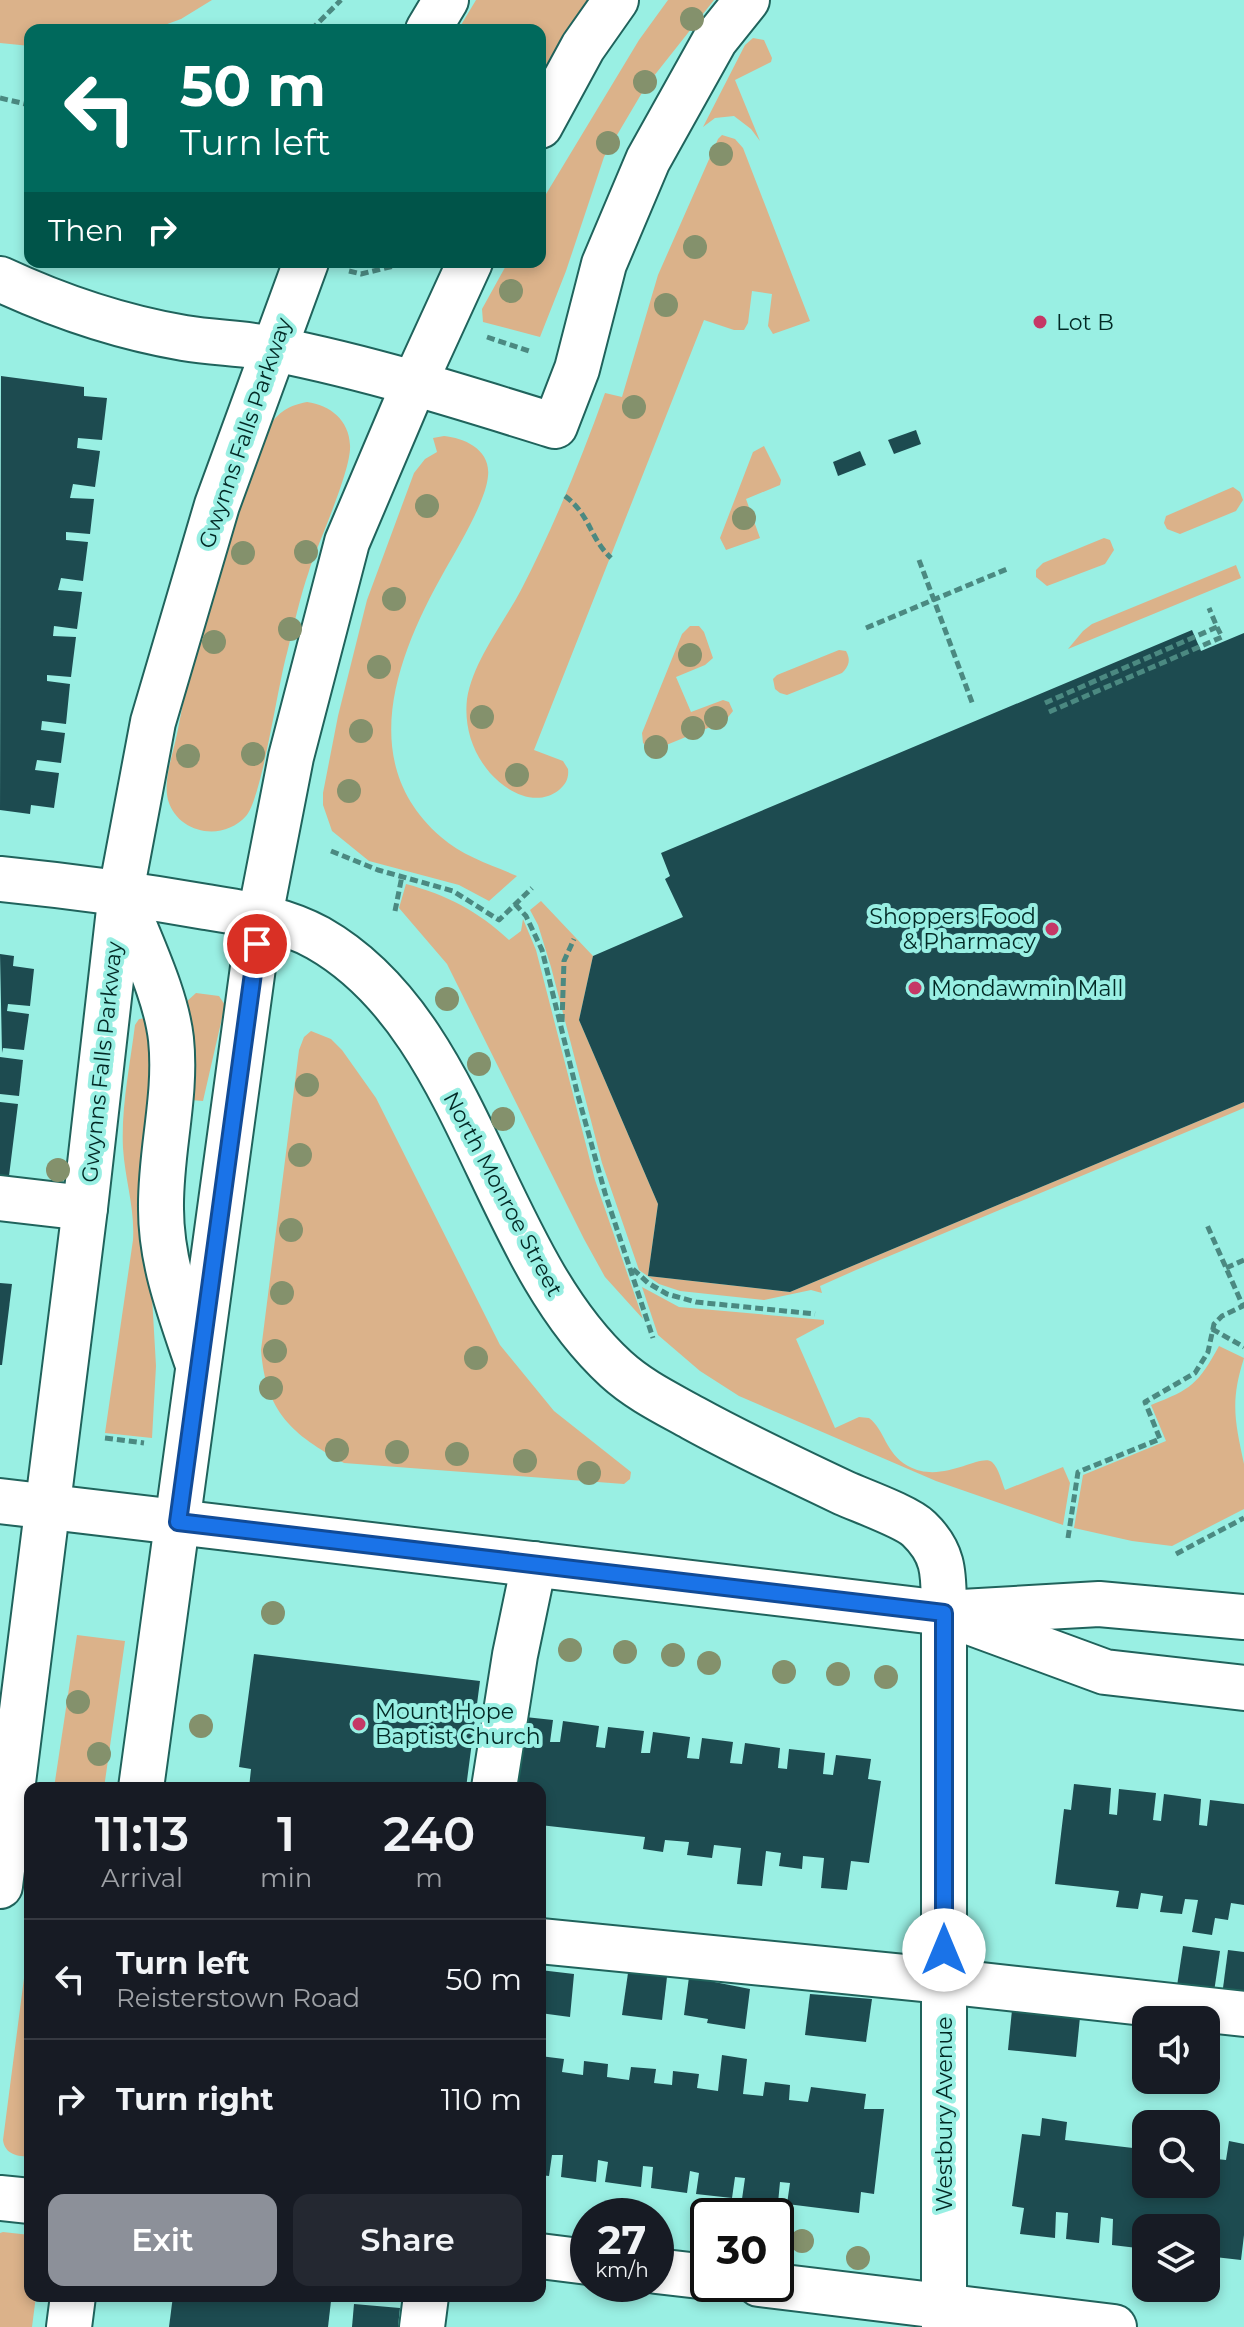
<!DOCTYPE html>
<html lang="en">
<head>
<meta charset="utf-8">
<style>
  :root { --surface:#171b24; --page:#242831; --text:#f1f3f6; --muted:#9ea1a6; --line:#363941; --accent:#8c9099 }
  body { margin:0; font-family:Montserrat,sans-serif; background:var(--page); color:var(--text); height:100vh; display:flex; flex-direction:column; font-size:30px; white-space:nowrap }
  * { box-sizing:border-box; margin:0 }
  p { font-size:26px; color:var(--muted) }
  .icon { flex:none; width:44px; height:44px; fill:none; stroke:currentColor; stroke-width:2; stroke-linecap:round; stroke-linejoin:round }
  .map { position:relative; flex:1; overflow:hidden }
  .details { position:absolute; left:24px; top:1782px; width:522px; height:520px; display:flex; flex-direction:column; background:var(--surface); border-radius:16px; box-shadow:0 4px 12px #0003 }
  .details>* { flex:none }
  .top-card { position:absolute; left:24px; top:24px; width:522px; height:244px; border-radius:16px; box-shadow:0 4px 12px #0003; background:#00695c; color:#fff; overflow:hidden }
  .tools { position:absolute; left:1132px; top:2006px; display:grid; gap:16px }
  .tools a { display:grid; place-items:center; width:88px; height:88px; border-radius:16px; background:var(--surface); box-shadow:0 4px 12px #0003; font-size:40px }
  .speed { position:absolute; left:570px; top:2198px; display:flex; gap:16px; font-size:40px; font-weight:700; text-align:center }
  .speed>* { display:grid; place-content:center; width:104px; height:104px; border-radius:50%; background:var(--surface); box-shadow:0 4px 12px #0003; line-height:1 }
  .speed small { font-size:20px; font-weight:400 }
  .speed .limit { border:4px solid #111; border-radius:12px; background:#fff; color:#111 }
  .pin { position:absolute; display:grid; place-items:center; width:68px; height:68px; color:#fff; margin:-34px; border:4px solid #fff; border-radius:50%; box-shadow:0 2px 8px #0007 }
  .me { position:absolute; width:88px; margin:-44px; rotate:0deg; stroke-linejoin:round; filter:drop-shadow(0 0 6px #0008) }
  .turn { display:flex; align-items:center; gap:28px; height:168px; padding:0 24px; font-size:36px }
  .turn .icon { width:104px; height:104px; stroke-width:2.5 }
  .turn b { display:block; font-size:56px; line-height:68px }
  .then { display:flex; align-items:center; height:76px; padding:0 24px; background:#0003; gap:16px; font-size:30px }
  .eta { display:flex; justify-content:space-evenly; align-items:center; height:136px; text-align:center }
  .eta b { font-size:48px; font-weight:600; line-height:56px }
  .action { display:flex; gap:16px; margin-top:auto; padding:16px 24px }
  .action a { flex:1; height:92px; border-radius:16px; background:var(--accent); color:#fff; font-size:32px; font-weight:600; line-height:92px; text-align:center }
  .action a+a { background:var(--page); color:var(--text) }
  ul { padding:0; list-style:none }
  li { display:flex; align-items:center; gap:24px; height:120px; padding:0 24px; border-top:2px solid var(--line) }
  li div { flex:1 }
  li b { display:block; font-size:30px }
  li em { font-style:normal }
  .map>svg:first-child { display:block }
  .green { fill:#dbb28a }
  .building { fill:#1d4b50 }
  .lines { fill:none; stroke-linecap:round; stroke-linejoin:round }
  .minor-casing { stroke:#20635c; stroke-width:48 }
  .major-casing { stroke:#20635c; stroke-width:48 }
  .path { stroke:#4b8981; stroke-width:5; stroke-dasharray:8 4; stroke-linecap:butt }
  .minor { stroke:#fff; stroke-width:44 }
  .major { stroke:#fff; stroke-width:44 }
  .tree { fill:#84916c }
  .route-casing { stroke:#114b97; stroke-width:20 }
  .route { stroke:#1a73e8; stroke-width:14 }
  .poi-dot { fill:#c53866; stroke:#99efe3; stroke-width:3 }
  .labels { text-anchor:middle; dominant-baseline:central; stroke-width:8; stroke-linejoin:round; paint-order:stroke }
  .poi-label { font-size:22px; fill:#022925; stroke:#99efe3; text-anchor:start }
  .street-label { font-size:22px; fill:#022925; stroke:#99efe3 }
</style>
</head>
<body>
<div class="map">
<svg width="1244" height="2327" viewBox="0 0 1244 2327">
  <rect width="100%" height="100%" fill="#99efe3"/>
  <g class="green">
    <path d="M0,0H212L181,19L151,30H30V46L0,43Z"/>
    <path d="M476,0H587L540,74V30H458Z"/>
    <path d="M668,0H714L646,86L604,157L566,271L540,337L483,322L482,309L508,262H540V204L639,40Z"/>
    <path d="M753,38L764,40L772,58L771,62L735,80L760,141L751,129L734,116L715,118L703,127L745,45Z"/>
    <path d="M722,135L735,139L743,148L810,321L773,334L768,326L772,294L752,291L748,323L744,330H734L704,320L534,750L563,761L568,769C569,778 566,784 559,790C536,808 507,792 490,773C472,752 464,726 467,699C473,661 503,624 521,590C554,526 581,460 605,393L622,397L658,275L718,139Z"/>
    <path d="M307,402C330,405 349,420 350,445C352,469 318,543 309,571C300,597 294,625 287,653C278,684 262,798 246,816C223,842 178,834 168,800C163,780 173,754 177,734C187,685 195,634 211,586C227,535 248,484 266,432C276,414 286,406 307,402Z"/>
    <path d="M444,436C465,438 491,450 488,476C486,501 458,547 445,570C398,653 354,762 441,837C462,856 492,865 517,876L489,901L459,885L369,861L332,831L323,805V793L338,716L367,600L414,473L425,459L437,452L433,438Z"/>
    <path d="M764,446L781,480L780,485L746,499L760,538L726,550L720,538L753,452Z"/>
    <path d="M1233,487L1240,492L1243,500L1236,511L1180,534L1167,529L1164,523L1166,516Z"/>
    <path d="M1104,538L1110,540L1114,550L1105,564L1047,586L1036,577V570L1043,563Z"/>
    <path d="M1236,565L1241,578L1068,649L1083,631L1092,624Z"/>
    <path d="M690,626H699L704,632L713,658L705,665L676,677L691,712L723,700L729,702L733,711L725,721L659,748L650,749L643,743L642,733L682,634Z"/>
    <path d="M839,650L846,651C851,660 849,666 842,673L787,695L780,693L775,689L773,679L777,675Z"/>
    <path d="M406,884C447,895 478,911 509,940L521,931L523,919L536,950L595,1180L643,1319L605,1277L584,1239L447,964L399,908Z"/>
    <path d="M541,901L593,956L579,1020L658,1204L648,1276L790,1292L1244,1102V1108L856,1270L820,1286L822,1293L811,1290L764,1300L680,1291L659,1284L639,1270L602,1163L551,967L538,925L530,910Z"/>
    <path d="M196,993L219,996L225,1005L203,1101L191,1100L185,1003Z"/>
    <path d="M147,1018L151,1021V1279L156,1366L152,1438L105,1433L133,1240C135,1208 125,1180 123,1148C121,1108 130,1065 135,1025L139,1019Z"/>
    <path d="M311,1031L331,1039L342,1050L376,1098L500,1345L554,1411L631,1472L630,1479L624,1484L344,1463C292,1434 266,1413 261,1350L299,1050L304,1037Z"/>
    <path d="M642,1287L679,1307L824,1320V1324L796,1339L835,1428L859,1417L869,1418C885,1430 885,1453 908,1466C942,1485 980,1453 992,1462C999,1468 1002,1483 1005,1490L1063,1467L1070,1483L1063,1525L936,1481L739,1396L700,1371L658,1335Z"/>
    <path d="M1219,1346L1244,1358C1230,1402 1235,1421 1244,1464C1244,1478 1244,1495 1244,1509L1172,1546L1132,1541L1074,1528L1083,1475L1166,1441L1151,1405C1192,1389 1198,1384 1219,1346Z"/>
    <path d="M77,1635L125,1641L104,1788H54Z"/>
    <path d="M30,1932V2157C18,2156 5,2155 3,2140Z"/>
    <path d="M3,2232L30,2235V2296H36L32,2327H0V2233Z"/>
  </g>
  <g class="building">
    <path d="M1,376L84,387V396L107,398L102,440L78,438L77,448L100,451L95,487L73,484L70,498L94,499L90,534L66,532V540L88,542L83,581L61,578L58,590L82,592L77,629L54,626L53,636L76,637L71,677L47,675V681L70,684L66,724L42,721L41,730L65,733L61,763L37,760L35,770L59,773L54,808L31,805L30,814L0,810Z"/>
    <path d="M916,430L921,444L894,454L888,440Z"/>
    <path d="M860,451L866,465L838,476L833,462Z"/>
    <path d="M1192,630L1201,651L1244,633V1102L790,1292L648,1276L658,1204L579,1020L593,956L683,917L665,879L670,876L661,853Z"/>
    <path d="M0,954L14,956L13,966L34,969L30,1006L8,1004L7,1011L29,1014L24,1050L3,1048L2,1053Z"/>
    <path d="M0,1057L23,1060L19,1096L0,1094Z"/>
    <path d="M0,1102L18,1104L9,1176L0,1175Z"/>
    <path d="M0,1283L12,1284L2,1365H0Z"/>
    <path d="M254,1654L480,1681L466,1788H249L251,1769L239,1767Z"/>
    <path d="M516,1716L553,1720L550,1742H560L563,1721L599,1726L596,1747L605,1748L608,1727L644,1731L641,1753H650L653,1732L690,1737L687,1758L699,1759L702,1738L733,1742L730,1763L742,1764L745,1743L780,1748L778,1768L787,1769L789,1749L825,1753L823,1774L833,1775L836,1755L871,1759L868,1779L881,1781L869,1863L851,1861L847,1890L821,1888L824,1858L803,1856L802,1869L779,1866L781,1853L766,1851L762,1886L737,1884L741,1848L714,1845L712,1858L687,1855L689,1842L665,1840L663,1852L643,1849L645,1837L540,1825V1788H505Z"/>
    <path d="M1074,1784L1111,1788L1109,1814L1117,1815L1119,1789L1156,1793L1153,1820L1161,1821L1164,1794L1201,1799L1199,1825L1207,1826L1210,1800L1244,1804V1905L1231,1903L1228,1920L1215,1918L1212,1935L1192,1932L1198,1900L1185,1899L1182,1914L1160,1912L1163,1896L1141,1893L1138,1909L1116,1907L1119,1891L1055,1884L1064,1809L1071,1810Z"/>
    <path d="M1183,1946L1220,1951L1214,1992L1177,1986Z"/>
    <path d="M1228,1950L1244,1952V1991L1223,1988Z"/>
    <path d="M540,1970L574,1974L570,2017L540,2013Z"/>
    <path d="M628,1973L667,1977L662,2020L622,2015Z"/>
    <path d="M689,1977L750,1989L745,2029L707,2023L708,2019L684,2015Z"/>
    <path d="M810,1994L872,1999L866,2042L805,2035Z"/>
    <path d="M1012,2010L1080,2017L1076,2057L1008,2050Z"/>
    <path d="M722,2055L747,2059L743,2094L763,2096L765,2082L790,2085L789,2100L808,2102L811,2087L866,2094L864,2109H884L874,2194L861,2192L859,2213L787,2204L790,2183L780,2182L778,2203L742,2199L745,2178L735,2177L732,2198L696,2194L699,2173L690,2171L687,2193L651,2188L653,2167L643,2166L641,2187L605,2182L608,2162L598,2160L596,2182L561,2177L563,2155H552L549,2176L540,2175V2056L564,2059L562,2072L583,2075L584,2061L608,2064L607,2077L629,2080L631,2067L656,2069L654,2083L672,2085L673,2071L699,2074L697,2088L718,2091Z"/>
    <path d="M1042,2118L1067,2122L1065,2140L1133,2148L1135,2131L1146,2132V2184H1206V2158L1226,2160L1229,2141L1244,2144V2235L1241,2260L1206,2256L1209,2230L1206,2228H1161L1162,2224H1150V2228H1146V2249L1112,2245L1113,2219L1101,2217L1099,2243L1066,2239L1068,2213L1056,2212L1055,2238L1020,2234L1024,2208L1012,2206L1022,2134L1040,2136Z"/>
    <path d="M173,2296H287L331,2301L328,2327H169Z"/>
    <path d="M354,2304L400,2308L398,2327H352Z"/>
  </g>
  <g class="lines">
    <defs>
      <g id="minor">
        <path d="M0,279C58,306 120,327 184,338C214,343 245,343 274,349C370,368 462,397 555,426L577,369L604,264L648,160L715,40L747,0"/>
        <path d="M0,1198L85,1208"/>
        <path d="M944,1613V2327"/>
        <path d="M494,1788L515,1655L534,1564"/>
        <path d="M540,1941L944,1981L1244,2014"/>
        <path d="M0,2198L30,2201"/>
        <path d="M540,2256L588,2262"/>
        <path d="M656,2271L708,2277"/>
        <path d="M759,2284L1114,2327"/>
        <path d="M422,2327L426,2296"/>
      </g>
      <g id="major">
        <path d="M428,30L446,0"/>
        <path d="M540,126L583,47L616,0"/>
        <path d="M0,879C69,886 137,895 206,907C243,913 284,919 318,938C471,1025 489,1253 616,1369C639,1390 666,1403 693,1418C742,1445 793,1469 844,1493C862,1501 907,1517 919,1529C947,1556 943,1578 944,1613"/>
        <path d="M124,900C140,943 166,994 171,1039C177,1096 160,1152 161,1209C161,1262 180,1312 197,1362"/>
        <path d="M0,1501L944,1613L1099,1604L1244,1617"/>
        <path d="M961,1619L1105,1672L1244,1688"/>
        <path d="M141,1788L260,916L291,757L347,542L415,382L470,262"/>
        <path d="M0,1886L85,1208L121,892L153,722L217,505L306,262"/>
        <path d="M69,2327L73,2296"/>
      </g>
    </defs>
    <use href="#minor" class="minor-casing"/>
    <use href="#major" class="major-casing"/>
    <g class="path">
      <path d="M311,30L341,0"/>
      <path d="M0,98L30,105"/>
      <path d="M349,271L361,274L410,262"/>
      <path d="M487,337L532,352"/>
      <path d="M565,496C591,516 589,537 611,558"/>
      <path d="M919,560L973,705"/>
      <path d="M866,628L1007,569"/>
      <path d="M1045,703L1217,627L1209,608"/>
      <path d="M1049,712L1222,637L1217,627"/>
      <path d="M331,851L378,870L453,891L499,920L532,888"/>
      <path d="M515,904L526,916L542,950L577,1092L605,1193L653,1338"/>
      <path d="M395,911L402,876"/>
      <path d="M562,1022L564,961L574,939"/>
      <path d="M1226,1268L1244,1260"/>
      <path d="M633,1269L648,1283L667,1294L696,1302L815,1314"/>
      <path d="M1212,1329L1244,1347"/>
      <path d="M105,1438L144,1443"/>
      <path d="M1068,1538L1078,1472L1160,1439L1145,1402L1195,1373L1208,1352L1214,1324L1222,1316L1243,1306L1207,1225"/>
      <path d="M1176,1554L1244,1518"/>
    </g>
    <use href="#minor" class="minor"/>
    <use href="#major" class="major"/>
  </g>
  <g class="tree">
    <circle cx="692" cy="19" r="12"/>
    <circle cx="645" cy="82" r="12"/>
    <circle cx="608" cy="143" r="12"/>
    <circle cx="721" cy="154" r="12"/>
    <circle cx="695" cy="247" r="12"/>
    <circle cx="511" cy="291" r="12"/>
    <circle cx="666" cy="305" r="12"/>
    <circle cx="634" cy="407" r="12"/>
    <circle cx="427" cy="506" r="12"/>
    <circle cx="744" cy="518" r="12"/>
    <circle cx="306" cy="552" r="12"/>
    <circle cx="243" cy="553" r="12"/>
    <circle cx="394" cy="599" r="12"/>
    <circle cx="290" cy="629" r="12"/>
    <circle cx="214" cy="642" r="12"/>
    <circle cx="690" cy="655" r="12"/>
    <circle cx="379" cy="667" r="12"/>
    <circle cx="482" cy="717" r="12"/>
    <circle cx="716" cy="718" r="12"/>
    <circle cx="693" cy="728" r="12"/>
    <circle cx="361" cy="731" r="12"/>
    <circle cx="656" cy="747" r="12"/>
    <circle cx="253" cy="754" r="12"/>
    <circle cx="188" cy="756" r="12"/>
    <circle cx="517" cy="775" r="12"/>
    <circle cx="349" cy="791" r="12"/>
    <circle cx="447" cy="999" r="12"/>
    <circle cx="479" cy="1064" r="12"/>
    <circle cx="307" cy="1085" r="12"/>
    <circle cx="503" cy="1119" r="12"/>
    <circle cx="300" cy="1155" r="12"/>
    <circle cx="58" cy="1170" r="12"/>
    <circle cx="291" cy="1230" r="12"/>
    <circle cx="282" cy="1293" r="12"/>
    <circle cx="275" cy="1351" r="12"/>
    <circle cx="476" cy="1358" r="12"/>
    <circle cx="271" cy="1388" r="12"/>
    <circle cx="337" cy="1450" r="12"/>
    <circle cx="397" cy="1452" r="12"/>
    <circle cx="457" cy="1454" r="12"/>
    <circle cx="525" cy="1461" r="12"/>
    <circle cx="589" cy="1473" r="12"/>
    <circle cx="273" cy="1613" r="12"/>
    <circle cx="570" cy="1650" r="12"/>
    <circle cx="625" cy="1652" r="12"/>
    <circle cx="673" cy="1655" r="12"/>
    <circle cx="709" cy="1663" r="12"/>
    <circle cx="784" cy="1672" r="12"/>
    <circle cx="838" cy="1674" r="12"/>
    <circle cx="886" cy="1677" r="12"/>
    <circle cx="78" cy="1702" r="12"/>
    <circle cx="201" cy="1726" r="12"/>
    <circle cx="99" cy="1754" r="12"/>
    <circle cx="802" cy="2241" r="12"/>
    <circle cx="858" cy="2258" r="12"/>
  </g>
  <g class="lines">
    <defs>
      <path id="route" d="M257,944L178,1522L944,1613V1950"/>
    </defs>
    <use href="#route" class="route-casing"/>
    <use href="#route" class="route"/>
  </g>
  <g class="poi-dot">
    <circle cx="1040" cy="322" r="8"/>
    <circle cx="1052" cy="929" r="8"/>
    <circle cx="915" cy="988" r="8"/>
    <circle cx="359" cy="1724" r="8"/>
  </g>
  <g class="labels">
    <g class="poi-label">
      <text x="1056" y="322">Lot B</text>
      <text x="1036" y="916" text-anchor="end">Shoppers Food<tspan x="1036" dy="25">&amp; Pharmacy</tspan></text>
      <text x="931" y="988">Mondawmin Mall</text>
      <text x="375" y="1711">Mount Hope<tspan x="375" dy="25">Baptist Church</tspan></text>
    </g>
    <g class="street-label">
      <text transform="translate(245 433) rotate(-71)">Gwynns Falls Parkway</text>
      <text transform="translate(102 1062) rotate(-84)">Gwynns Falls Parkway</text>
      <text transform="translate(503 1194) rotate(62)">North Monroe Street</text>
      <text transform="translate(944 2114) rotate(-90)">Westbury Avenue</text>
    </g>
  </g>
</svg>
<div class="tools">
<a><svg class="icon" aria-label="sound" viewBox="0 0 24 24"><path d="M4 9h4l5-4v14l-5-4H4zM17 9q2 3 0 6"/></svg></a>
<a><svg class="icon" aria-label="search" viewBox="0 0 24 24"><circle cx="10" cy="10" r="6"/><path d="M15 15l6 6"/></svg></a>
<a><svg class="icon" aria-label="layers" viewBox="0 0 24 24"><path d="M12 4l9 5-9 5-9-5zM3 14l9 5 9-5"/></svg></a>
</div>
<div class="speed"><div>27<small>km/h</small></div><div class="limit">30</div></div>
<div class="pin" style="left:257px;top:944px;background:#d93025"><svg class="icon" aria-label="arrive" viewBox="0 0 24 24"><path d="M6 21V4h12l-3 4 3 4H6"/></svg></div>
<svg class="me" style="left:944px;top:1950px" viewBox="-20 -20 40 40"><circle r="19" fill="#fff"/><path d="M0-13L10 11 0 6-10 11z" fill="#1a73e8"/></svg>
<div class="top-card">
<div class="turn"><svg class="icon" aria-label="left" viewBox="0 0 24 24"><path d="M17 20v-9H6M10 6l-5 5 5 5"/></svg><div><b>50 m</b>Turn left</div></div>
<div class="then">Then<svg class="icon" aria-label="right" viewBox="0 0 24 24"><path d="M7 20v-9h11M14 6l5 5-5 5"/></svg></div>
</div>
<section class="details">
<div class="eta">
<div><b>11:13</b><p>Arrival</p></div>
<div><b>1</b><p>min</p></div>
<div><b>240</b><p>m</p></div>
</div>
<ul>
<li><svg class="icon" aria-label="left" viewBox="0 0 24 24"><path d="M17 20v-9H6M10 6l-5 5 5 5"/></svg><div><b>Turn left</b><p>Reisterstown Road</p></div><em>50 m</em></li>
<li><svg class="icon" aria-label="right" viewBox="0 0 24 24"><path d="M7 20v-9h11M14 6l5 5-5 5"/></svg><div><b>Turn right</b></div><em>110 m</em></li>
</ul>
<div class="action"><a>Exit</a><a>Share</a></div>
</section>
</div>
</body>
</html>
